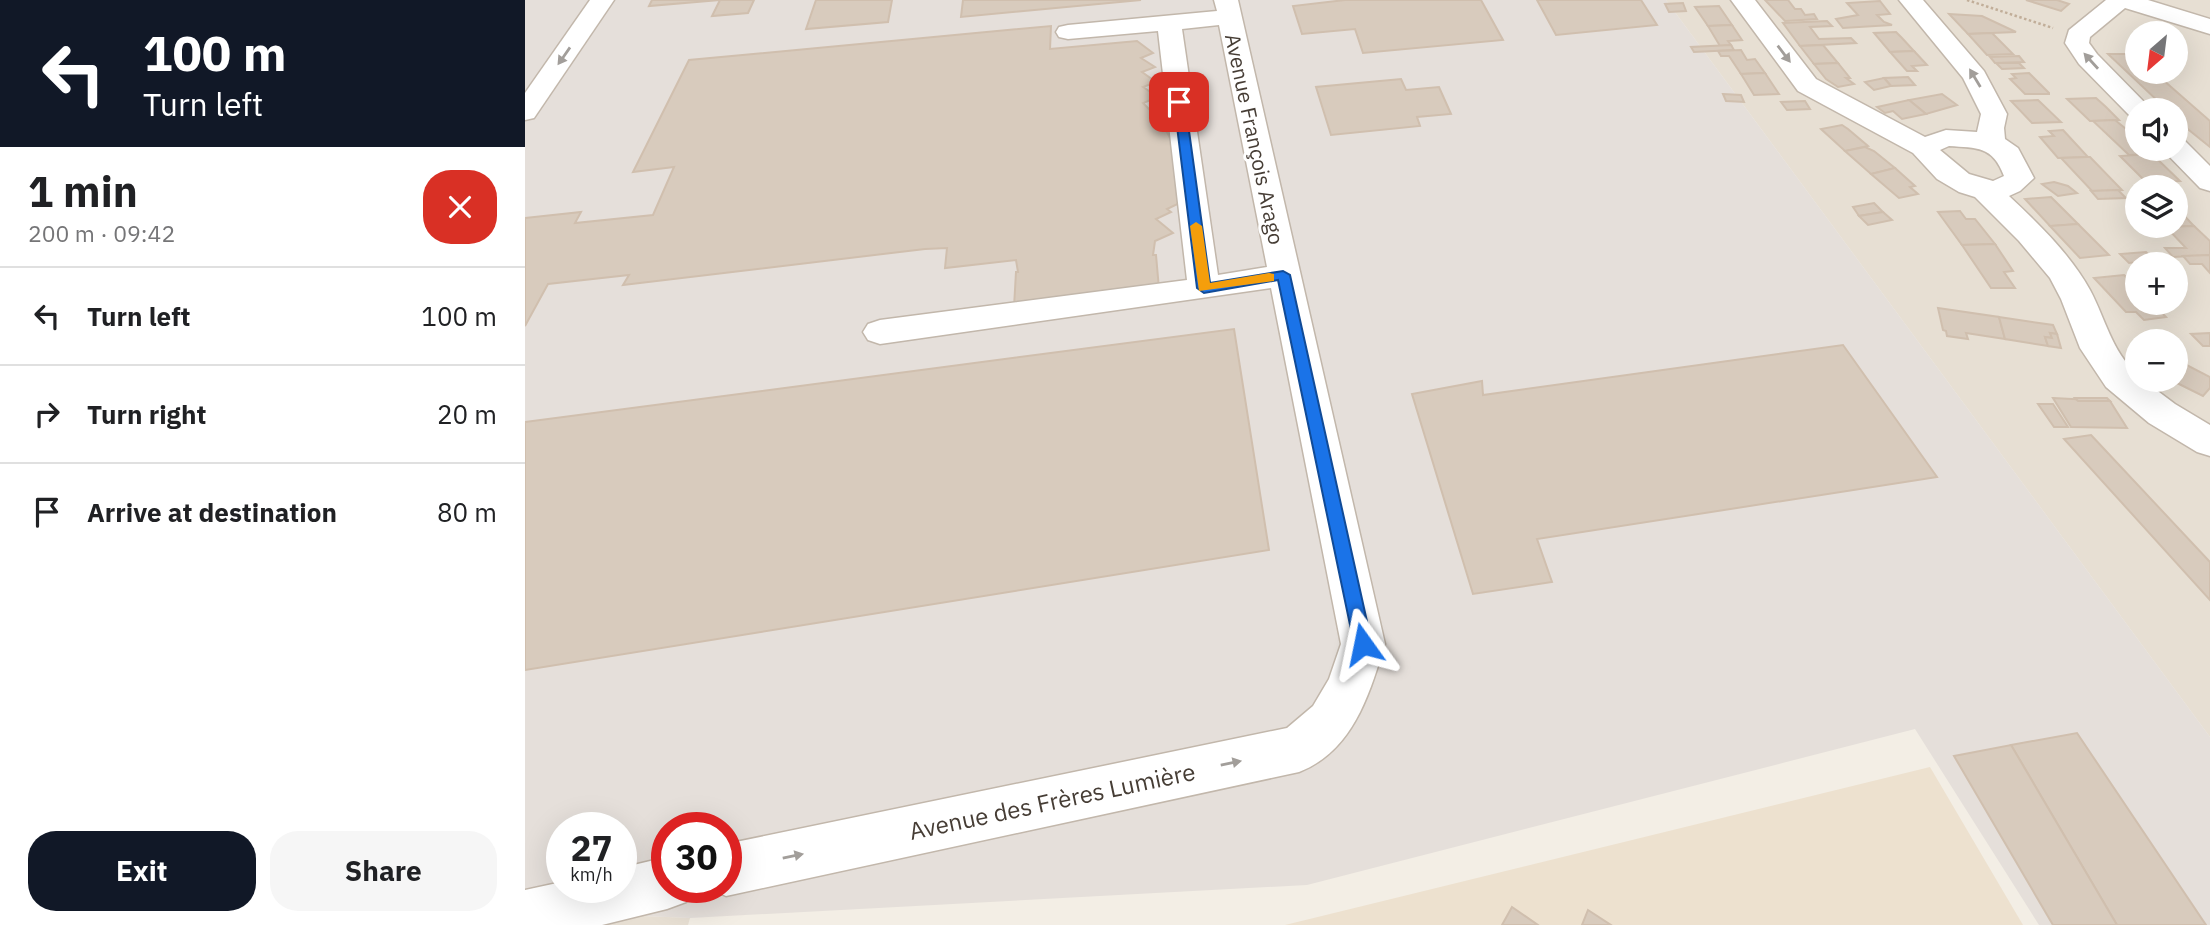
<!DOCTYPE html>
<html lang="en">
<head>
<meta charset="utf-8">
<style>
  :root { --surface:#fff; --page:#f6f6f6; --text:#202124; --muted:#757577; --line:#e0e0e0; --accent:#111827 }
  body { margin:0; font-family:"IBM Plex Sans",sans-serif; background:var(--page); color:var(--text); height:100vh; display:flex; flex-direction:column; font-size:26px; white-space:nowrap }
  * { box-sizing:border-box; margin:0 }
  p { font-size:23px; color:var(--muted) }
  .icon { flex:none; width:38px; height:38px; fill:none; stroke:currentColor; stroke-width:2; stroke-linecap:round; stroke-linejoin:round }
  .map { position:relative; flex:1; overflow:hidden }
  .panel { display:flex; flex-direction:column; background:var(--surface); width:525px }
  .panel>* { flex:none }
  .top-card { background:#111827; color:#fff; overflow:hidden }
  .needle { width:46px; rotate:208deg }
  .fabs { position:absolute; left:1600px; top:21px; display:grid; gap:14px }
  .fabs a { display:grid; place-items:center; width:63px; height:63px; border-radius:50%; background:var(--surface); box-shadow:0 7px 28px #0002; font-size:35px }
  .speed { position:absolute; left:21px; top:812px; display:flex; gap:14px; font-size:35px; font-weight:700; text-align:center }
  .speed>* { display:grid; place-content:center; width:91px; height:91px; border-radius:50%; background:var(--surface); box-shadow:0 7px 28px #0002; line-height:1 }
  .speed small { font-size:18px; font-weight:400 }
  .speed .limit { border:10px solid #d22; background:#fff; color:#111 }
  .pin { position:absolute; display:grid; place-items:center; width:60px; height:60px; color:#fff; margin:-30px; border-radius:14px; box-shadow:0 4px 10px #0006 }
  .me { position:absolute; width:77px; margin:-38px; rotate:348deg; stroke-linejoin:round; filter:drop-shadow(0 0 5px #0008) }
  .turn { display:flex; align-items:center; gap:24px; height:147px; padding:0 28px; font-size:32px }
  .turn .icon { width:91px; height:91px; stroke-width:2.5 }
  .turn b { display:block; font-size:49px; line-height:60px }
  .round { display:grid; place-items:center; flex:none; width:74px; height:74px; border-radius:28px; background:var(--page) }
  .head { display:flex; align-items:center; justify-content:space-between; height:119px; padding:0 28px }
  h1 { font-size:42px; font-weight:700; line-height:52px }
  .action { display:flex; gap:14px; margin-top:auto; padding:14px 28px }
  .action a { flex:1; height:80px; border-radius:28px; background:var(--accent); color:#fff; font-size:28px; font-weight:700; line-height:80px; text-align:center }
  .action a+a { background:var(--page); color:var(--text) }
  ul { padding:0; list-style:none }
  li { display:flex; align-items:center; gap:21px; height:98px; padding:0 28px; border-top:2px solid var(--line) }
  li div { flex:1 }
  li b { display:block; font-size:26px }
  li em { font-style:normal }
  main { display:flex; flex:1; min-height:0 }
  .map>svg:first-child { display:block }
  .residential { fill:#e7dfd3; fill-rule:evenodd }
  .industrial { fill:#e5dfda; fill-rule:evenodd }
  .education { fill:#ede1cf }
  .building { fill:#d8cbbd; stroke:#d0bfae; stroke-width:2 }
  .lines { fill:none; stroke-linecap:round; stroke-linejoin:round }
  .minor-casing { stroke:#c2b7ab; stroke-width:3 }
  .path { stroke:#c1ae99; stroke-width:2.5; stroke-dasharray:2.5 2.5; stroke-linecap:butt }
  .minor { fill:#fff; fill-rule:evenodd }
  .oneway { fill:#a29e9a }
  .route { fill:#1a73e8; stroke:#114b97; stroke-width:2 }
  .slow { fill:#f59e0b }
  .labels { text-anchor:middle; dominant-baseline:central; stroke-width:6; stroke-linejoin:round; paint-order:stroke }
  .street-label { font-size:21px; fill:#463d35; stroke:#fff }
  .near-street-label { font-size:24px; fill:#463d35; stroke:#fff }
</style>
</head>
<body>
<main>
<section class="panel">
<div class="top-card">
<div class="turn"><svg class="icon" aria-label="left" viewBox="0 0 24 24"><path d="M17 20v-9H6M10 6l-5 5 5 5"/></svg><div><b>100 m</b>Turn left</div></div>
</div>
<div class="head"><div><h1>1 min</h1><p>200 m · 09:42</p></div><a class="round" style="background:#d93025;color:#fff"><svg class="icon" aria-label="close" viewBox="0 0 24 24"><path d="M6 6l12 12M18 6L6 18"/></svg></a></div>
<ul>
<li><svg class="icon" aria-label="left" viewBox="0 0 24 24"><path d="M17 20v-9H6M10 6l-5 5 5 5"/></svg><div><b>Turn left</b></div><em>100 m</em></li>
<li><svg class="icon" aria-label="right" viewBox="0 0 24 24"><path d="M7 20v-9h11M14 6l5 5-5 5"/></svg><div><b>Turn right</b></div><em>20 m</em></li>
<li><svg class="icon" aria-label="arrive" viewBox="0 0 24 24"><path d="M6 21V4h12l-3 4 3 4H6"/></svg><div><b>Arrive at destination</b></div><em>80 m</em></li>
</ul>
<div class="action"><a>Exit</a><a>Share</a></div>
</section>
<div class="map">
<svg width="1685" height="925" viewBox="0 0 1685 925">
  <rect width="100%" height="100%" fill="#f3eee5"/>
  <g class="residential">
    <path d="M1141,0H1685V737ZM1612,33H1650V72H1612ZM1612,110H1650V149H1612ZM1612,187H1650V226H1612ZM1612,264H1650V303H1612ZM1612,341H1650V380H1612Z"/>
    <path d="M0,911L165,918L163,925H0Z"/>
  </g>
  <path class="industrial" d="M0,0H1141L1685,737V925H1514L1390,729L782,885L165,918L0,911ZM37,828H96V887H37ZM142,828H201V887H142Z"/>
  <path class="education" d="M1405,767L1498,925H760Z"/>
  <g class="building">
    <path d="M127,0H195L124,6Z"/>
    <path d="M195,0H229L223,13L187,16Z"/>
    <path d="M291,0H367L363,22L281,29Z"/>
    <path d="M438,0H616L436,17Z"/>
    <path d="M820,0H956L978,40L838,53L830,29L777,34L768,6Z"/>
    <path d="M1012,0H1116L1132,25L1031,35Z"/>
    <path d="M1240,0H1263L1270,9H1276L1280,15L1289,14L1292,19L1260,21Z"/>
    <path d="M1501,0H1532L1544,4L1536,11Z"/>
    <path d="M1355,1L1365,14L1352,15L1359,22L1367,25L1318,28L1311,19L1333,15L1322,3Z"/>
    <path d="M1158,3L1161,11L1144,12L1140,4Z"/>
    <path d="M1194,6L1207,25L1183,26L1170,7Z"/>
    <path d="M1424,14L1457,16L1491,32L1443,34Z"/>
    <path d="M1302,21L1307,26L1285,27L1294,39L1326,38L1331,43L1275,46L1258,23Z"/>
    <path d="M1207,25L1217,40L1203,41L1206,45L1195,46L1183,26Z"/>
    <path d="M526,26L525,49L612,41L628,53L616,58L630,67L617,72L631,82L618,87L633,97L618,103L636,121L654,155L659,201L642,209L646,212L631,219L648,233L630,241L628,255H631L634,289L489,307L491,272H493L491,260L420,268L422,248L400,249L98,285L104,275L23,284L0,326V218L56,212L50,223L128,215L149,167L108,172L164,60Z"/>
    <path d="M1371,32L1377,38L1389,51L1365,52L1349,33Z"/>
    <path d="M1467,33L1488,54L1462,55L1443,34Z"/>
    <path d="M1206,45L1209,50L1169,52L1166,47Z"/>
    <path d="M1298,45L1313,63L1289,64L1275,46Z"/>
    <path d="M1216,50L1222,60L1230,59L1240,73L1216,74L1204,56H1196L1193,51Z"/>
    <path d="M1389,51L1402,65L1387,66L1392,71H1382L1365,52Z"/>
    <path d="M1583,54H1608L1612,57V72H1629L1685,121V147L1659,126L1650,116V110L1637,105Z"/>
    <path d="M1494,56L1499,62L1470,63L1465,57Z"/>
    <path d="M1313,63L1325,78H1321L1329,84L1313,87L1301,79L1289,64Z"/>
    <path d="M1471,63H1494L1499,68L1477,69Z"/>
    <path d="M1240,73L1254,94L1229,95L1216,74Z"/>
    <path d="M1504,73L1524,93V94H1500L1485,79L1491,78L1487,74Z"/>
    <path d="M1383,77L1390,85L1366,86L1359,78Z"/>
    <path d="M1359,78L1366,86L1349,90L1340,82Z"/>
    <path d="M876,79L881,90L914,87L926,114L892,117L895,126L806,135L791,87Z"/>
    <path d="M1198,94L1216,95L1219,102L1201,101Z"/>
    <path d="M1417,94L1432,105L1401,114L1384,100Z"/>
    <path d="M1571,98L1581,107L1594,120L1565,121L1542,99Z"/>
    <path d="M1384,100L1401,114L1377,119L1368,111L1360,113L1352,107Z"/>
    <path d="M1513,100L1536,122L1507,123L1486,101Z"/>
    <path d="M1280,101L1285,109L1262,110L1256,102Z"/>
    <path d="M1590,120L1612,138V149H1623L1629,154L1604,155L1568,121Z"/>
    <path d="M1317,125L1323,129L1343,146L1320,151L1296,129Z"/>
    <path d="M1538,130L1563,157L1533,158L1515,137L1529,136L1524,131Z"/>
    <path d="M1340,147L1349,151L1370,168L1346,174L1320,151Z"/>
    <path d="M1627,154L1655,181L1621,182L1595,156Z"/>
    <path d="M1563,157H1565L1597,190L1567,191L1536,158Z"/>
    <path d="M1370,168L1390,186L1385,187L1393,194L1374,198L1346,174Z"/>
    <path d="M1529,182L1543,186L1552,193L1533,196L1517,184Z"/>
    <path d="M1593,190L1601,198L1573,199L1566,191Z"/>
    <path d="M1526,197L1553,224L1525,226L1500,199Z"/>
    <path d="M1349,203L1358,212L1334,216L1328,207Z"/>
    <path d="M1650,206L1669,226L1641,227L1650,226Z"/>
    <path d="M1435,211L1441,219H1450L1470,244L1437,245L1413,212Z"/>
    <path d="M1358,212L1367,220L1343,225L1334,216Z"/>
    <path d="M1553,224L1584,255L1555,258L1525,226Z"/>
    <path d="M1669,226L1685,241V255L1648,257L1640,248H1661L1641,227Z"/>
    <path d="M1470,244L1488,271L1479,272L1490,288H1466L1437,245Z"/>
    <path d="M1621,252L1628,260L1604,263L1595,254Z"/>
    <path d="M1685,255V273L1677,264H1665L1658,256Z"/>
    <path d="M1599,275L1612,288V303H1627L1641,317L1619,320L1611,312H1601L1569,278Z"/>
    <path d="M1413,308L1474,317L1480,339L1441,333L1443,339L1422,336L1421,331L1418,330Z"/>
    <path d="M1474,317L1528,325L1532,334L1525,333L1527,338L1520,337L1523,346L1480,339Z"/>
    <path d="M709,329L744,550L0,670V422Z"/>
    <path d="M1525,333L1532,334L1536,348L1523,346L1520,337L1527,338Z"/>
    <path d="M1685,333V346H1678L1666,334Z"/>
    <path d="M1318,345L1412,477L1012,539L1027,582L948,594L887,394L957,381L958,395Z"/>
    <path d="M1650,359L1685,377V388L1678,396L1646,380H1650Z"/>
    <path d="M1528,398L1585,401L1602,428L1546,427Z"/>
    <path d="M1550,398H1582L1585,401H1553Z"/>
    <path d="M1513,404H1528L1543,427H1529Z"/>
    <path d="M1566,435L1685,562V600L1539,439Z"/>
    <path d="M1552,733L1681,925H1592L1486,745Z"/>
    <path d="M1486,745L1592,925H1528L1429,756Z"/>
    <path d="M987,907L1013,925H977Z"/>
    <path d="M1063,910L1086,925H1057Z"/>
  </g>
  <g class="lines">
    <defs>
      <g id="minor">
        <path d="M65,0H89L9,118L0,120V93Z"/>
        <path d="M689,0H713L860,644C844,695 828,751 774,772L201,896L183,888L201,887V844L762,728L788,706L804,679L816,644L746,288L355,344L343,340L338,332L343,324L355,320L662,280L633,31L543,39L534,37L531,32L534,27L543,25L692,11ZM694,25L742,267L693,275L657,29Z"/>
        <path d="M1206,0H1230L1291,79L1400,137L1421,130L1452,132L1456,114L1438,78L1374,0H1398L1459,71L1482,114L1479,128L1480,139L1493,148L1509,178L1495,191L1484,196C1514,224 1545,254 1565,290C1581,320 1586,350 1612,374V380H1618L1650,404L1685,425V456L1672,452L1624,423L1581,387L1555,348L1536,299L1525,278L1494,241L1450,197L1434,192L1412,179L1388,153L1273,91ZM1424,146C1452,148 1468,146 1479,176L1468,181L1444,174L1415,150Z"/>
        <path d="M1581,0H1623L1685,19V34L1600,8L1565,37L1564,43L1572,54L1627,110H1612V117L1605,116L1554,64L1540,43L1544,30Z"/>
        <path d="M1650,139L1660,141L1685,166V191L1675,188L1637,149H1650Z"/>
        <path d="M142,857V887H166L161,902L142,909L77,925H0V890L37,882V887H96V868Z"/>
      </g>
    </defs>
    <use href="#minor" class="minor-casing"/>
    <path class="path" d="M1442,0L1528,28"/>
    <use href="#minor" class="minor"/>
  </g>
  <defs><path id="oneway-solid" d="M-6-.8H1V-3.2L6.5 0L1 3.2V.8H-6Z" transform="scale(1.75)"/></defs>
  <g class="oneway">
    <use href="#oneway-solid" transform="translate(1259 54) rotate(53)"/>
    <use href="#oneway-solid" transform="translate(39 56) rotate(125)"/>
    <use href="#oneway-solid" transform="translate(1566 61) rotate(-132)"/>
    <use href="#oneway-solid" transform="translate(1450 78) rotate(-121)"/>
    <use href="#oneway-solid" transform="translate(706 763) rotate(-12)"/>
    <use href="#oneway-solid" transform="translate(268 856) rotate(-12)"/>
  </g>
  <path class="route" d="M654,99L660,102L685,283L758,271L765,275L847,644L845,650L838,652L832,650L829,644L753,280L679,293L672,288L649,102Z"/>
  <path class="slow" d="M671,222L677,226L685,283L744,273L749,274V281L674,291L665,226Z"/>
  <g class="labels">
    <g class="street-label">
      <text transform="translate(730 139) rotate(78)">Avenue François Arago</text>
    </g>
    <g class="near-street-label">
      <text transform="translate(527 801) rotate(-12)">Avenue des Frères Lumière</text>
    </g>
  </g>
</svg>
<div class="fabs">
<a><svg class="needle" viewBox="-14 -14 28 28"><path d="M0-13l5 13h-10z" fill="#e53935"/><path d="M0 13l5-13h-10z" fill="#757577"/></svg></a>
<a><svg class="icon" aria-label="sound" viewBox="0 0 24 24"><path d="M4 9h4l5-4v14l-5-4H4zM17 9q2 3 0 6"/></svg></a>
<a><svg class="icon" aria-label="layers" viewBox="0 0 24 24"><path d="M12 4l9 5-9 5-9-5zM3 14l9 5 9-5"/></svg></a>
<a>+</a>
<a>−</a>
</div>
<div class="speed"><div>27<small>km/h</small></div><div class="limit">30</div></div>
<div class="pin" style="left:654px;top:102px;background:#d93025"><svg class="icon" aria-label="arrive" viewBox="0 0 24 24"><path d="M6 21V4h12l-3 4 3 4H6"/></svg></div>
<svg class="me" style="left:838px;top:644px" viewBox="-20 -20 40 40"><path d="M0-17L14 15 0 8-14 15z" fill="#1a73e8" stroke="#fff" stroke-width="4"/></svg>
</div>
</main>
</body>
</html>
